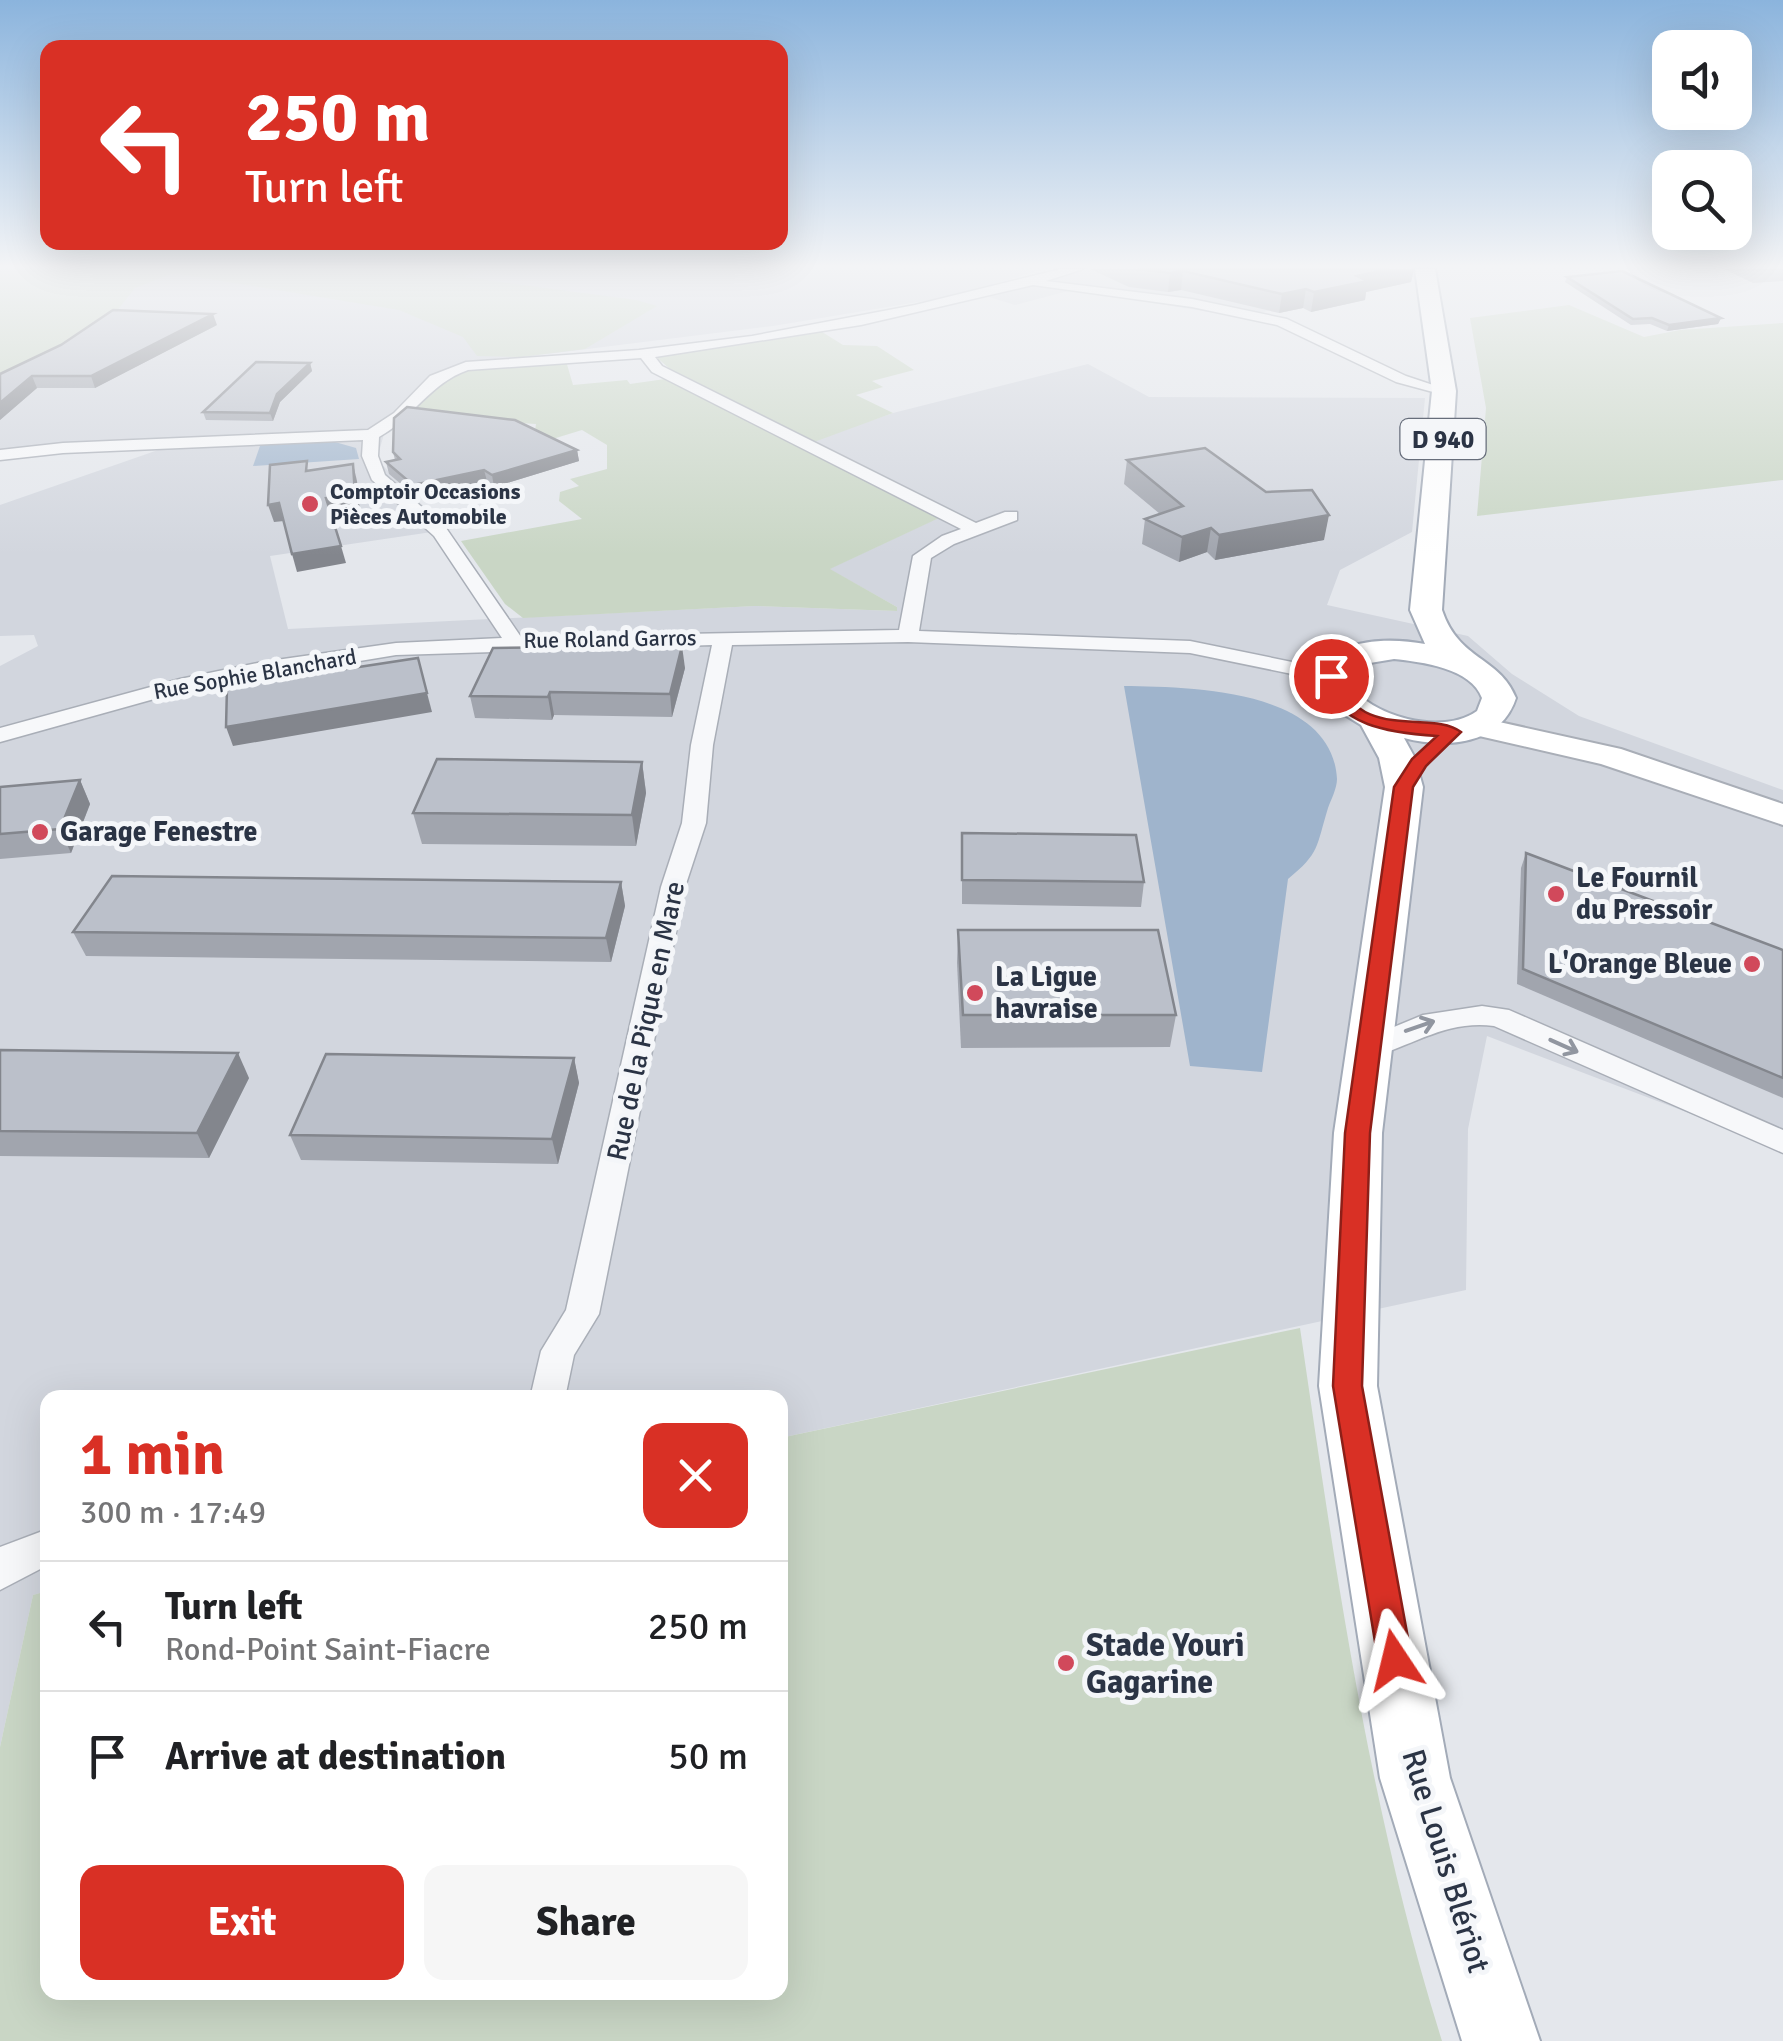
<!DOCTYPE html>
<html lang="en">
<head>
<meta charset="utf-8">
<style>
  :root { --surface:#fff; --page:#f6f6f6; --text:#202124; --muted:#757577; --line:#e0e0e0; --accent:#d93025 }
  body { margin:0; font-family:Signika,sans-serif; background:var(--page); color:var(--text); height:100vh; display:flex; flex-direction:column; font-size:38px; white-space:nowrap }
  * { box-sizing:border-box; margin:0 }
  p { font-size:32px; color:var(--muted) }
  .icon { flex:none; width:55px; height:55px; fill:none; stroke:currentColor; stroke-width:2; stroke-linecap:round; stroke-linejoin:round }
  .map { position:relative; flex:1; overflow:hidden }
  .sheet { position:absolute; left:40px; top:1390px; width:748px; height:610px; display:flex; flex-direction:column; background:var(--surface); border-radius:20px; box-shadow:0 10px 40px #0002 }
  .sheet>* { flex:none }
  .guide { position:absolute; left:40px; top:40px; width:748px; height:210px; border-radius:20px; box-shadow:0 10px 40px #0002; background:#d93025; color:#fff; overflow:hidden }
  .tools { position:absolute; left:1652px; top:30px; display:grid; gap:20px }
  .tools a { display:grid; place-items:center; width:100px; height:100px; border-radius:20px; background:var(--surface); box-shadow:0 10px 40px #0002; font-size:50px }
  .pin { position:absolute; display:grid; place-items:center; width:85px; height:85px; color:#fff; margin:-42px; border:5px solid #fff; border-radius:50%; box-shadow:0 2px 10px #0007 }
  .me { position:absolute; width:110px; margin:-55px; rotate:350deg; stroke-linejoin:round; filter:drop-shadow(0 0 8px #0008) }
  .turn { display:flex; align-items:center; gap:35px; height:210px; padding:0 40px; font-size:45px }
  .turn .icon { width:130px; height:130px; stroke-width:2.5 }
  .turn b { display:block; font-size:70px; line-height:85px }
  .round { display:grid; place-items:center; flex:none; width:105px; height:105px; border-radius:20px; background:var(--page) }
  .head { display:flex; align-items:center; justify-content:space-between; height:170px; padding:0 40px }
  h1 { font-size:60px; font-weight:700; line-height:75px; color:var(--accent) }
  .cta { display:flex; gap:20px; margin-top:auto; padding:20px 40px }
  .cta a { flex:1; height:115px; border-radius:20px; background:var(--accent); color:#fff; font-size:40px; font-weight:700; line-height:115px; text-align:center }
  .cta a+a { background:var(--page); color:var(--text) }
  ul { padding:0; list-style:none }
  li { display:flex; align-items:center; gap:30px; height:130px; padding:0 40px; border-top:2px solid var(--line) }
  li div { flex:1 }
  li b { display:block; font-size:38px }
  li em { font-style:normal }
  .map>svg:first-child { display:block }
  .built { fill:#d2d6de }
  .green { fill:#c9d6c5 }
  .water { fill:#9fb4cc }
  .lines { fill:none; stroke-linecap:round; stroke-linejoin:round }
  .minor-casing { stroke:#a9aeb7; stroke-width:3 }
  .secondary-casing { stroke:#a9aeb7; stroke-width:4 }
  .primary-casing { stroke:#a3abb8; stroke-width:4 }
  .minor { fill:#f7f8fa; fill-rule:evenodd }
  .secondary { fill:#fff; fill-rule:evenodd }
  .primary { fill:#fff; fill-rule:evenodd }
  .wall { fill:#a1a5ae }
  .shaded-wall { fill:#83868d }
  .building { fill:#bbc0ca; stroke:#83868d; stroke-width:2.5 }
  .oneway { stroke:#9196a0 }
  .route { fill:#d93025; stroke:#8d1f18; stroke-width:2.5 }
  .poi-dot { fill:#d1495b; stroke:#f4f6f9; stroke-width:4 }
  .labels { text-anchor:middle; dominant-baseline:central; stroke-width:10; stroke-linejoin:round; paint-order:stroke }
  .far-poi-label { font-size:22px; font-weight:bold; fill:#2b3445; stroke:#f4f6f9; text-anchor:start }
  .far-street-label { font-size:22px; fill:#2b3445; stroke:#f4f6f9 }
  .shield { fill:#f4f6f9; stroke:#676e7b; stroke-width:2.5 }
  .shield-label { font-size:25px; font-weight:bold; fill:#2b3445 }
  .poi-label { font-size:28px; font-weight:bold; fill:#2b3445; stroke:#f4f6f9; text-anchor:start }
  .street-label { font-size:28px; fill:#2b3445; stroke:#f4f6f9 }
  .near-poi-label { font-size:32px; font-weight:bold; fill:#2b3445; stroke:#f4f6f9; text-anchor:start }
  .near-street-label { font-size:32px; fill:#2b3445; stroke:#f4f6f9 }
</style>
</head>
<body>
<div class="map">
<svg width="1783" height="2041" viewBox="0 0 1783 2041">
  <rect width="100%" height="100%" fill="#e4e7ec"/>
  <g class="built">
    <path d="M0,269H1044L954,296L773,326L523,357L418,406L384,434L377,459L415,500L452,529L270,556L288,629L755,606L897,611V607L829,569L938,518L813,441L893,413L1088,364L1149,397L1425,398L1412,532L1340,570L1327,605L1468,636L1512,674L1579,716L1783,790V1149L1487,1036L1468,1129L1466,1290L780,1438V1398H48L47,1591L33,1595L0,1747V666L38,646L34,635L0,636V505L161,449L0,457Z"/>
    <path d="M1086,269H1414L1416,278L1240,317L1072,290L1015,305L989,297Z"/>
  </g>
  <g class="green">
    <path d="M0,269H478L464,277L636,300L657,306L585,349L521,357L477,356L463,337L399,310L173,273L135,288L116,312L0,387Z"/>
    <path d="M1569,305L1644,337L1680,330L1783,323V480L1477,516L1486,408L1470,318Z"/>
    <path d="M819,330L843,345L877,346L914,370L872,381L883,387L856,395L893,413L814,442L939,518L830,569L897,607V611L755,606L523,618L505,604L461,541L582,519L559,501L560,492L579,486L570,479L607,469V445L582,430L533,445L536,424L410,416L432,386L471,368L566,361L573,385L627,380L630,384L679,377L654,355Z"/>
    <path d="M1300,1328C1335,1568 1369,1809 1442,2041H0V1747L33,1595L47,1591L48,1992H780V1438Z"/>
  </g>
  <g class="water">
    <path d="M328,440L356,448L359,459L253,466L261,443Z"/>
    <path d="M1124,686C1189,687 1332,688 1337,779C1337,788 1331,800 1328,808C1316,847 1320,853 1288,879L1262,1072L1190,1066Z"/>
  </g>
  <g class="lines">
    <defs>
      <g id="minor">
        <path d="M1061,269H1083L1046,281L1192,299L1287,319L1406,376L1451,391L1444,395L1396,382L1277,325L1192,307L1033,285L861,325L655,357L662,366L976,523L1005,512H1017V520L954,544L931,558L919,631L1190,641L1331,670L1341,676L1331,682L1190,653L908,642L732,645L713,745L706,823L685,887L599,1314L574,1355L565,1398H530L541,1351L566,1310L661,887L682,823L691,745L712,645L396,655L190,689L0,742V728L180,679L262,662L396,643L502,638L434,536L372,480L362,456L363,440L63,453L0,460V450L63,443L368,430L394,413L430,376L466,362L639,350L752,336L915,305ZM641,358L652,372L961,529L942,536L913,556L899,630L521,637L446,528L385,475L378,456L379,437C413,418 430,383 468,370Z"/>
        <path d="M1482,1006L1509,1010L1783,1130V1153L1494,1026C1446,1020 1414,1045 1370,1058L1360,1055L1356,1048L1360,1041L1423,1015Z"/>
        <path d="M48,1529V1565L0,1590V1547Z"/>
      </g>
      <path id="secondary" d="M1477,717L1621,749L1783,804V825L1601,764L1466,733L1461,726L1466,719Z"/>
      <path id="primary" d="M1415,269H1435L1456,391L1442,610C1459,661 1499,656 1516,698C1501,745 1446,749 1404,738L1415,758L1423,787L1382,1133L1377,1386L1450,1778L1540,2041H1462L1380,1778L1319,1386L1334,1133L1385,787L1379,758L1361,725L1327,704L1313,681C1327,638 1387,637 1425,644L1410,610L1432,391ZM1394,659C1422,662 1471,668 1482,698L1477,711C1443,736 1369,717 1347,681L1350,672L1364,664Z"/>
    </defs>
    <use href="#minor" class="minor-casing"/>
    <use href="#secondary" class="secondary-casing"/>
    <use href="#primary" class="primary-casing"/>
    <use href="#minor" class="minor"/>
    <use href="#secondary" class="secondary"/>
    <use href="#primary" class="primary"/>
  </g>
  <g class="wall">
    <path d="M1090,269H1414L1411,282L1366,292L1365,300L1311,312L1303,308L1279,313L1181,290L1168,292L1129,287Z"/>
    <path d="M1724,269H1783V281L1753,283Z"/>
    <path d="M1567,277L1721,318L1718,324L1667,331L1650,324L1631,325L1565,282Z"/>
    <path d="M217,325L95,388H37L0,420V374Z"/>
    <path d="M310,363L312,371L280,402L273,421L206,420L203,412Z"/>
    <path d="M577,450L579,461L494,487L487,481L415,496L389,474L386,462L395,460L393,452Z"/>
    <path d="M1127,460L1324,540L1215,560L1207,552L1179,562L1142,544L1145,519L1160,514L1124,484Z"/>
    <path d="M685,668L672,717L554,715L552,720L475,718L470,696Z"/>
    <path d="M642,762L646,793L636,846L422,844L413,813Z"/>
    <path d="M80,780L90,804L71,853L0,859V787Z"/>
    <path d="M962,833L1144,882L1141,907L962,904Z"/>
    <path d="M1526,853L1783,950V1098L1517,984L1521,868Z"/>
    <path d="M621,882L625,906L611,962L86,956L73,932Z"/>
    <path d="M958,930L1176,1015L1170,1047L961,1048L957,963Z"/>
    <path d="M0,1050L249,1078L209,1158L0,1156Z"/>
    <path d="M574,1058L579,1083L558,1164L301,1160L290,1135Z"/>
  </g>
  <g class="shaded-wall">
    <path d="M1389,269H1414L1411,282L1366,292L1365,300L1311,312L1314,292L1357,276Z"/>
    <path d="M1183,271L1181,290L1168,292L1170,273Z"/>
    <path d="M1306,289L1303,308L1279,313L1282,294Z"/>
    <path d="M213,314L217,325L95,388L91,376Z"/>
    <path d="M1721,318L1718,324L1667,331L1669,325Z"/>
    <path d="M310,363L312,371L280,402L273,421L270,413L277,394Z"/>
    <path d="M32,376L37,388L0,420V403Z"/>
    <path d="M577,450L579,461L494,487L492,475Z"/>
    <path d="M353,464L357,481L360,512L331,515L326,498Z"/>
    <path d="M484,470L487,481L415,496L413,485Z"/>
    <path d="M279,503L284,521L274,522L268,505Z"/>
    <path d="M1329,515L1324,540L1215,560L1219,535Z"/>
    <path d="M1211,528L1207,552L1179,562L1182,537Z"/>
    <path d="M341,546L346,563L297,572L292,554Z"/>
    <path d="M682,646L685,668L672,717L670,694Z"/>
    <path d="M550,692L554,715L552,720L548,697Z"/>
    <path d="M427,693L432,712L233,746L226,727Z"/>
    <path d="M642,762L646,793L636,846L632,815Z"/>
    <path d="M80,780L90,804L71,853L60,829Z"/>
    <path d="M621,882L625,906L611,962L606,938Z"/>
    <path d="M238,1053L249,1078L209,1158L197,1133Z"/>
    <path d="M574,1058L579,1083L558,1164L552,1139Z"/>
  </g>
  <g class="building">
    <path d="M1137,269H1389L1357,276L1368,281L1314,292L1306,289L1282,294L1183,271L1170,273Z"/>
    <path d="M1622,271L1721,318L1669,325L1652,318L1633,319L1567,277Z"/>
    <path d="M113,310L213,314L91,376H32L0,403V374L61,345Z"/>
    <path d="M256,362L310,363L277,394L270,413L203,412Z"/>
    <path d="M407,407L515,420L577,450L492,475L484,470L413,485L386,462L400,459L393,452L394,418Z"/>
    <path d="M1205,448L1266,492L1312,490L1329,515L1219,535L1211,528L1182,537L1145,519L1183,506L1127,460Z"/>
    <path d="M307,461L306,471L353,464L355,495L326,498L341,546L292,554L279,503L268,505L270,465Z"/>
    <path d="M682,646L670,694L550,692L548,697L470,696L493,648Z"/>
    <path d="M418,658L427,693L226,727L227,687Z"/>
    <path d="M437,759L642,762L632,815L413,813Z"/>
    <path d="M80,780L60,829L0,834V787Z"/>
    <path d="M962,833L1136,835L1144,882L962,880Z"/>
    <path d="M1526,853L1783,950V1078L1523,969Z"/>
    <path d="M112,876L621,882L606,938L73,932Z"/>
    <path d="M958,930H1158L1176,1015H963Z"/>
    <path d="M0,1050L238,1053L197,1133L0,1131Z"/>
    <path d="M326,1054L574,1058L552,1139L290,1135Z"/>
  </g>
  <defs><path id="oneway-shaft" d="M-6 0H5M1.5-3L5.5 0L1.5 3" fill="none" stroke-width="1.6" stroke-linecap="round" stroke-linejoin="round" transform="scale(2.5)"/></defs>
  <g class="oneway">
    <use href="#oneway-shaft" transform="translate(1420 1026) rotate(-19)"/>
    <use href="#oneway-shaft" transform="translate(1564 1046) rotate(24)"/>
  </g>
  <linearGradient id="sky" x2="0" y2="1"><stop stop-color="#8bb4dd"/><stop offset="0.48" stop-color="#f3f4f6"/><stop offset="1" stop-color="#f3f4f6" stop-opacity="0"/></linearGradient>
  <rect width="1783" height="555" fill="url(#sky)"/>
  <path class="route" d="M1331,671L1339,676C1357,743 1432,709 1461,732L1426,766L1413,787L1370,1133L1362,1386L1412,1660L1407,1672L1395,1677L1383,1672L1378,1660L1333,1386L1345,1133L1394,787L1412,759L1437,736C1392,733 1335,727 1323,676Z"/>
  <g class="poi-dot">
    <circle cx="310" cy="504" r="10"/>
    <circle cx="40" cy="832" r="10"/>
    <circle cx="1556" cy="894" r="10"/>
    <circle cx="1752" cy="964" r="10"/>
    <circle cx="975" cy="993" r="10"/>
    <circle cx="1066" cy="1663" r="10"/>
  </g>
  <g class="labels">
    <g class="far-poi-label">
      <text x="330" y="491">Comptoir Occasions<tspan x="330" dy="25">Pièces Automobile</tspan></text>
    </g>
    <g class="far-street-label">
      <text transform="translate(610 639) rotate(-1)">Rue Roland Garros</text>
      <text transform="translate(255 674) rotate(-10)">Rue Sophie Blanchard</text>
    </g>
    <rect class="shield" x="1400.5" y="419" width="85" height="40" rx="8"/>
    <g class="shield-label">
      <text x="1443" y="439">D 940</text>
    </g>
    <g class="poi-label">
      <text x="60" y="832">Garage Fenestre</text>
      <text x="1576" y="878">Le Fournil<tspan x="1576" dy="32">du Pressoir</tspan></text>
      <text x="1732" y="964" text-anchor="end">L'Orange Bleue</text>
      <text x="995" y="977">La Ligue<tspan x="995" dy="32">havraise</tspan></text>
    </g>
    <g class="street-label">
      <text transform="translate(646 1021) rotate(-78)">Rue de la Pique en Mare</text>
    </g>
    <g class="near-poi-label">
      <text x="1086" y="1645">Stade Youri<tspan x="1086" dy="37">Gagarine</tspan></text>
    </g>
    <g class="near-street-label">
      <text transform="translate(1446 1861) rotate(73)">Rue Louis Blériot</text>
    </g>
  </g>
</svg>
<div class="tools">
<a><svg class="icon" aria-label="sound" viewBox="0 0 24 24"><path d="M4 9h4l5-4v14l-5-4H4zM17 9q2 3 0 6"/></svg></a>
<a><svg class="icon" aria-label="search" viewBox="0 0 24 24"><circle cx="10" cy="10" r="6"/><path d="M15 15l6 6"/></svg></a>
</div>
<div class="pin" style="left:1331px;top:676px;background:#d93025"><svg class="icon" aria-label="arrive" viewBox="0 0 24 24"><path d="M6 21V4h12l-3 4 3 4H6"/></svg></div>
<svg class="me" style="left:1395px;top:1660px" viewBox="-20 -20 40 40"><path d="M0-17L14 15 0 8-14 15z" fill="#d93025" stroke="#fff" stroke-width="4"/></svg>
<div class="guide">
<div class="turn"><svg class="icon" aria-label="left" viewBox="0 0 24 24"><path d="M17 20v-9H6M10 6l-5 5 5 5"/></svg><div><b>250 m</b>Turn left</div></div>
</div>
<section class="sheet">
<div class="head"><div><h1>1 min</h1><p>300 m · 17:49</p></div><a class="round" style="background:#d93025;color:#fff"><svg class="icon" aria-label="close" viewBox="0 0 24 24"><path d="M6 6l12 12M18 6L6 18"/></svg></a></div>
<ul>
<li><svg class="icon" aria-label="left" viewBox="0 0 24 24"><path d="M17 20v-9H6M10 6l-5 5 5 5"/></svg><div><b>Turn left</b><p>Rond-Point Saint-Fiacre</p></div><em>250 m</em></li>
<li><svg class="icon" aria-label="arrive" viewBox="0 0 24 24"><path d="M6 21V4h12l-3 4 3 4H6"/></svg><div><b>Arrive at destination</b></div><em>50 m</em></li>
</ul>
<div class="cta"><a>Exit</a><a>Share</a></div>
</section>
</div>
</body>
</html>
